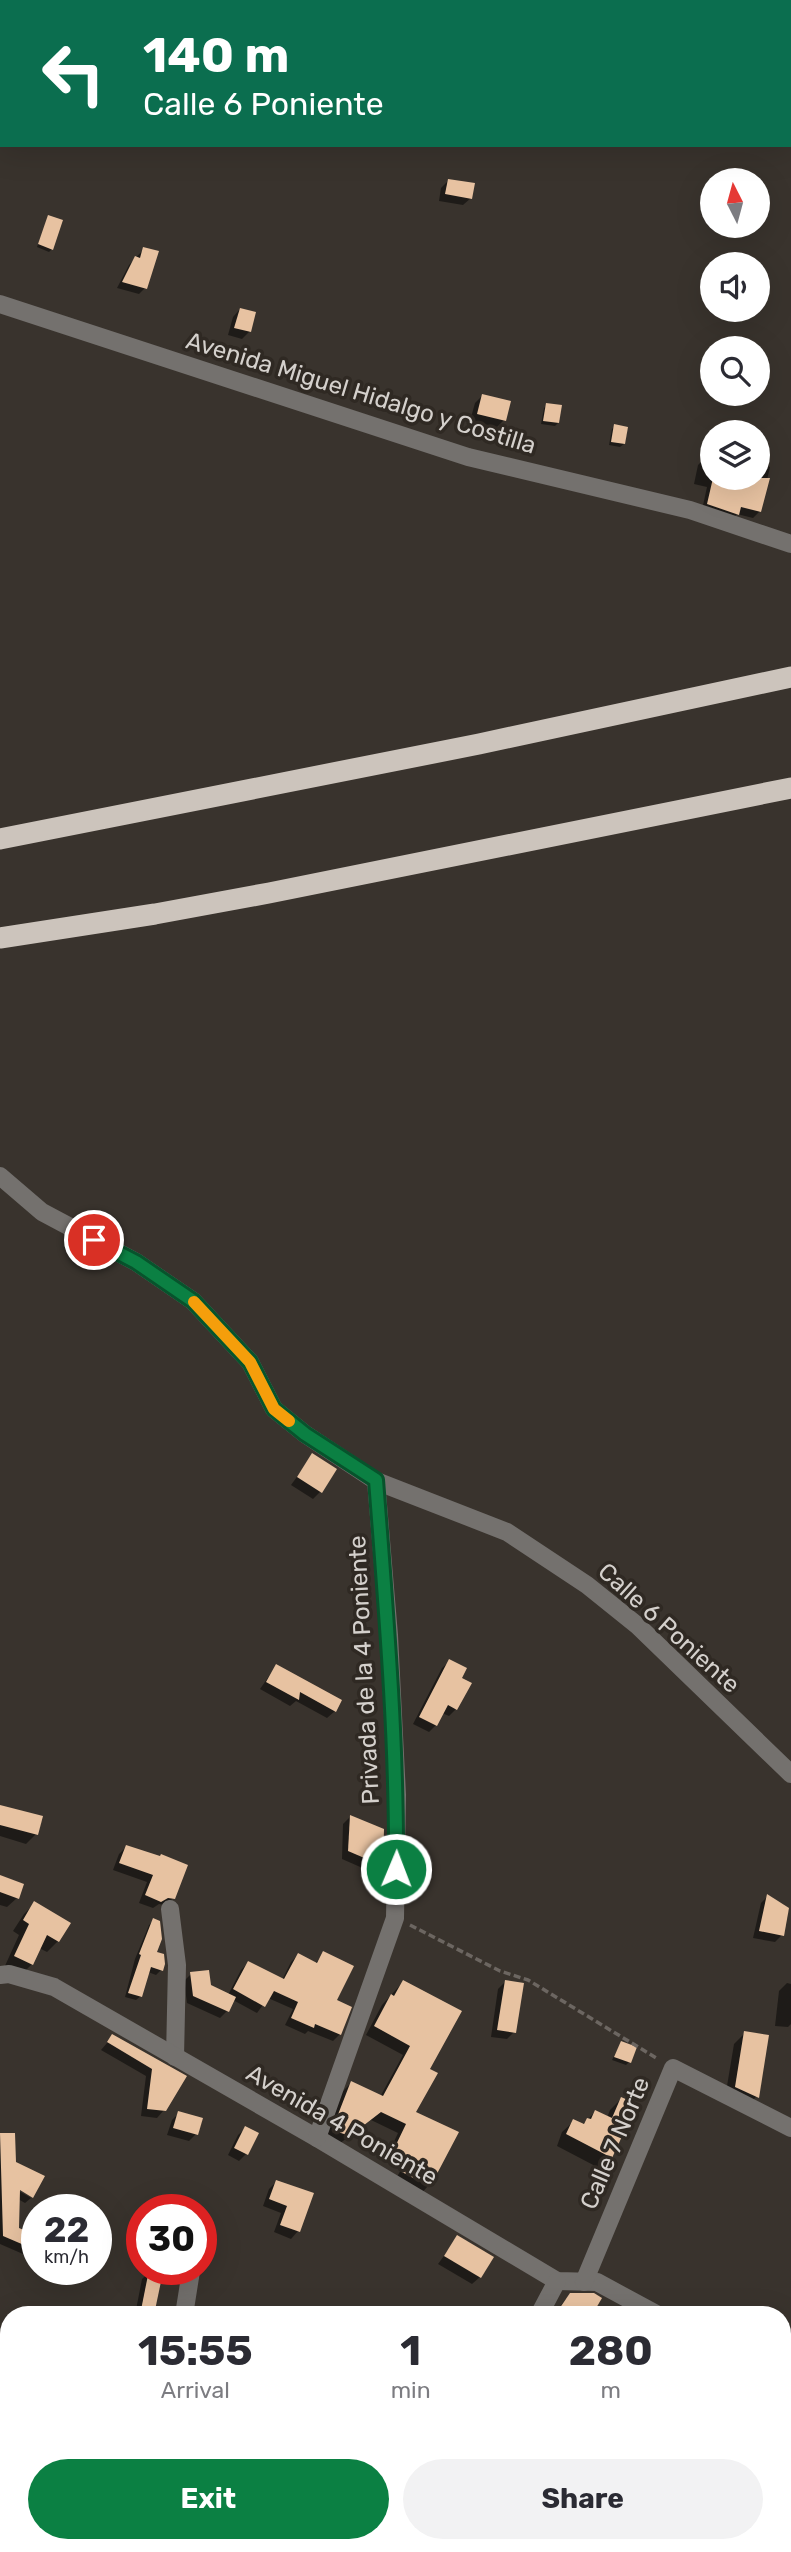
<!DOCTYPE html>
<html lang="en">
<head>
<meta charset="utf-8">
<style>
  :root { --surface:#fff; --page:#f2f2f3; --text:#2b2b33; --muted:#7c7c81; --accent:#0b8043 }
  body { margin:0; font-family:Rubik,sans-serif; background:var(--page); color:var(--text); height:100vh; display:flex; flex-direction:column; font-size:26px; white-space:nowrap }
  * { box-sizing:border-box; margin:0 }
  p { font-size:23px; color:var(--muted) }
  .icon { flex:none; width:38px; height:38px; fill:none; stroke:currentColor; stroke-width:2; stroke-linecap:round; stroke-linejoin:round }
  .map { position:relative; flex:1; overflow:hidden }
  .drawer { position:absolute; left:0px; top:2306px; width:791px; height:247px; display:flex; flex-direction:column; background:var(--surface); border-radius:28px 28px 0 0; box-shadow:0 7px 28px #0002 }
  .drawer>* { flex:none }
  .guide { position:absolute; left:0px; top:0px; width:791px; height:147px; box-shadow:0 7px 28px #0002; background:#0b6e4f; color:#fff; overflow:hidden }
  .needle { width:46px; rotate:354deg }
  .controls { position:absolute; left:700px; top:168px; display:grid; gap:14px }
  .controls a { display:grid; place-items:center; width:70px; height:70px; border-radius:50%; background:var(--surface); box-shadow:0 7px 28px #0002; font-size:35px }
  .speed { position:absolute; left:21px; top:2194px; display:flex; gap:14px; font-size:35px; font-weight:700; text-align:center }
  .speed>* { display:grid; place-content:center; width:91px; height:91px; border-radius:50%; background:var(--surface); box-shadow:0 7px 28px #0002; line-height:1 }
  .speed small { font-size:18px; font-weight:400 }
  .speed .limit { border:10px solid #d22; background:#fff; color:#111 }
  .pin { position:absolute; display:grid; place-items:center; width:60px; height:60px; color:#fff; margin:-30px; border:4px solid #fff; border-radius:50%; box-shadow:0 2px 7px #0007 }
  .me { position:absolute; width:77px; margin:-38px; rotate:1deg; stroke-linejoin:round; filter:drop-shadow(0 0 5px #0008) }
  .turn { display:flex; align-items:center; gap:24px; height:147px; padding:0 28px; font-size:32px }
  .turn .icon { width:91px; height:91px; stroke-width:2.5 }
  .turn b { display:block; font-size:49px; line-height:60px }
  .eta { display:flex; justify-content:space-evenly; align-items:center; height:119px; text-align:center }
  .eta b { font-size:42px; font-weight:700; line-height:49px }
  .cta { display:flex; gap:14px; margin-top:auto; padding:14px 28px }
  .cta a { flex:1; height:80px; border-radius:42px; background:var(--accent); color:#fff; font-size:28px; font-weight:700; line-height:80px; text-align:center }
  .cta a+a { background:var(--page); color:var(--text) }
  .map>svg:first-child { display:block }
  .shadow { fill:#0007 }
  .building { fill:#e7c2a1 }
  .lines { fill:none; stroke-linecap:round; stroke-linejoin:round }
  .path { stroke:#6c6661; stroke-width:3.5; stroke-dasharray:7 3.5; stroke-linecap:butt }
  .minor { stroke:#74716e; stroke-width:18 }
  .highway { stroke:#ccc4bc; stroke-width:21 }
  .route-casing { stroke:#07532c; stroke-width:18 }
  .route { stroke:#0b8043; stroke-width:12 }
  .slow { stroke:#f59e0b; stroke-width:12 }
  .labels { text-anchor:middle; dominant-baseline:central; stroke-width:7; stroke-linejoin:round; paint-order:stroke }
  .street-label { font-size:24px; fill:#d4d0cc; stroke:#2f2923 }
</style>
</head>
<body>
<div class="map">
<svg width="791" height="2552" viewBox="0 0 791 2552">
  <rect width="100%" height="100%" fill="#39332d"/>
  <g class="shadow">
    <path d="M775,0H791V19L789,2Z"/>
    <path d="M448,181L471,198L463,205L439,201L441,188Z"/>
    <path d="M49,217L52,249L49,252L37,247Z"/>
    <path d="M144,249L145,288L139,294L117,288L129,265Z"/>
    <path d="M240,309L254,313L249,332L242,339L228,335L233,317Z"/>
    <path d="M482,396L504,420L497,427L470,421L475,403Z"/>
    <path d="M547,405L558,423L555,426L541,424L544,408Z"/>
    <path d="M615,426L624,444L620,447L609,445L612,429Z"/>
    <path d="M705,458L712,459V478H758V464L770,467L760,511L753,518L737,514L731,520L702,510L707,487L694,484L698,465Z"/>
    <path d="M313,1455L320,1492L313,1499L291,1485Z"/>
    <path d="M450,1661L460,1679L456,1709L449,1716L442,1713L436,1725L429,1732L413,1724L442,1668Z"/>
    <path d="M276,1666L335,1711L327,1718L296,1701L290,1706L260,1689Z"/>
    <path d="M0,1806L36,1834L26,1844L0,1836Z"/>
    <path d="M350,1817L383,1831L381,1866L374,1873L342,1859L343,1824Z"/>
    <path d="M126,1847L160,1858L173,1898L166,1905L159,1904L153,1908L139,1903L147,1882L113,1870L119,1854Z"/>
    <path d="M0,1877L17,1898L7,1907L0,1905Z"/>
    <path d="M768,1896L782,1935L775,1942L753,1938L761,1903Z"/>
    <path d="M35,1903L58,1941L47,1952L39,1948L32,1964L21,1975L4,1968L19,1935L13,1931L24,1914Z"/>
    <path d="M154,1920L155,1953L161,1970L156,1975L148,1972L141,1996L136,2000L125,1997L135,1959L149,1925Z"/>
    <path d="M324,1953L340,2034L333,2041L308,2031L305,2034L285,2025L293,2009L268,1998L257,2013L233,2000L227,2011L220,2018L187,2003L184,1981L191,1974L209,1987L228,1995L241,1970L248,1963L282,1980L291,1962L298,1955L315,1964Z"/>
    <path d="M403,1982L428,2070L414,2113L428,2186L420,2195L394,2182L402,2168L385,2161L398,2133L371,2120L339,2144L324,2139L342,2092L351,2083L380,2097L403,2055L366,2035L382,2005Z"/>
    <path d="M505,1982L514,2032L507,2039L491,2037L498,1989Z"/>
    <path d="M787,1983L791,1984V2024L788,2027L775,2026L779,1991Z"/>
    <path d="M745,2033L767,2036L756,2097L745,2108L725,2098L734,2044Z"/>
    <path d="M113,2036L184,2077L164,2110L157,2118L141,2116L146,2076L101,2050Z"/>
    <path d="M621,2043L629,2062L626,2065L612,2060Z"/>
    <path d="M621,2099L611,2157L599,2168L557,2146L562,2132L574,2121L582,2125L595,2112L607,2118L610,2110Z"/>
    <path d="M179,2113L196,2134L189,2141L167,2135L172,2120Z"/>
    <path d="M246,2128V2154L239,2161L228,2155L238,2135Z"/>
    <path d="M13,2134L12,2187L31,2198L25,2203L18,2199L17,2229L30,2247L23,2254L0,2244V2135Z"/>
    <path d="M276,2182L298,2231L291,2239L274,2232L281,2213L263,2206L269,2189Z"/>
    <path d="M458,2237L480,2277L472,2284L438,2264Z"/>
    <path d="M150,2272L161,2274L152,2315H135L142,2279Z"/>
    <path d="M570,2294L600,2298L590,2315H553Z"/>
    <path d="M465,2307L481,2315H457Z"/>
    <path d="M791,2362V2380L783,2375Z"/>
    <path d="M782,2521L791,2526V2543L786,2552H747L751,2544H782Z"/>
    <path d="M478,2544H517L513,2552H473Z"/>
    <path d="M659,2544H682L681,2547L692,2552H656Z"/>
  </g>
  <g class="building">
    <path d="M448,179L475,183L472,199L445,194Z"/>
    <path d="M48,215L63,220L53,250L38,244Z"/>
    <path d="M143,247L159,251L147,289L122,282L135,256L140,258Z"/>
    <path d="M240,308L256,312L251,332L234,328Z"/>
    <path d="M482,394L511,401L506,421L477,414Z"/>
    <path d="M546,403L562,405L559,423L543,421Z"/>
    <path d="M614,424L628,427L625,444L611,442Z"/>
    <path d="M713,478H770L761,512L741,507L739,515L707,504Z"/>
    <path d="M312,1453L337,1469L322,1493L297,1477Z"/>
    <path d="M449,1659L467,1668L462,1678L472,1683L457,1710L448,1705L437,1726L419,1717Z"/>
    <path d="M276,1664L342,1700L336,1712L300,1692L299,1700L266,1682Z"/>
    <path d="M0,1805L43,1816L38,1835L0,1825Z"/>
    <path d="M350,1815L384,1829L383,1866L348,1851Z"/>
    <path d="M126,1845L160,1856L161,1854L188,1865L175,1899L168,1898L161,1902L145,1895L153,1875L119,1863Z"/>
    <path d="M0,1875L24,1884L19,1899L0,1892Z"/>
    <path d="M767,1894L789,1908L784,1936L759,1931Z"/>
    <path d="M34,1901L71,1923L59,1942L47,1935L33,1965L14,1956L29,1924L23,1920Z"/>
    <path d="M153,1918L160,1921L162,1939L157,1952L164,1954L165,1964L163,1971L151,1967L142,1997L128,1993L141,1955L139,1954Z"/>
    <path d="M323,1951L354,1966L337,2000L352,2007L341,2035L315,2024L314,2028L291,2018L298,2002L274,1991L265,2007L233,1989L248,1961L284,1979L298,1953L317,1963Z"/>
    <path d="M209,1970L211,1985L236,1997L229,2012L193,1996L190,1972Z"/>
    <path d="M403,1980L462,2011L430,2069L438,2073L416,2112L459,2132L430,2187L402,2172L409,2159L393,2151L406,2124L381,2112L350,2136L332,2130L351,2081L383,2096L410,2046L374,2026L391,1994L394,1996Z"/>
    <path d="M505,1980L524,1983L516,2033L497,2030Z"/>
    <path d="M744,2031L769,2035L759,2098L735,2087Z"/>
    <path d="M112,2034L187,2076L166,2111L147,2109L152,2069L107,2042Z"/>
    <path d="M621,2041L637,2047L631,2063L614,2057Z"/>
    <path d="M621,2097L637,2104L612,2158L566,2134L573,2119L584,2124L587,2118L591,2119L595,2110L612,2118Z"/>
    <path d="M178,2111L203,2118L198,2135L173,2128Z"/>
    <path d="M245,2126L259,2133L248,2155L234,2148Z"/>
    <path d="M0,2133H15L16,2162L45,2176L33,2198L20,2190L19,2228L36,2235L31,2248L3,2236Z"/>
    <path d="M276,2180L314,2193L300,2232L280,2225L287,2206L269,2199Z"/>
    <path d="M457,2235L494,2257L481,2278L444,2256Z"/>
    <path d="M149,2270L163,2272L154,2315H140Z"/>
    <path d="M570,2293H594L602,2298L592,2315H555Z"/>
  </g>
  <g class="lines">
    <path class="path" d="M410,1925L500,1971L528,1980L658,2059"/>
    <g class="minor">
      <path d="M371,2V0"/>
      <path d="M0,304L468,457L690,510L791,544"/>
      <path d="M0,1176L42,1212L136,1262L193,1301L250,1362L274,1409L305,1434L376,1481L507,1532L587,1585L638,1626L791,1774"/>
      <path d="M170,1909L177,1965L175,2057"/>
      <path d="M0,1975L9,1974L54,1987L317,2138L557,2281L597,2282L658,2315"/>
      <path d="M317,2138L395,1918L397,1795L389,1635L376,1481"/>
      <path d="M584,2282L673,2068L791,2128"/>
      <path d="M184,2315L191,2271"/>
      <path d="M539,2315L557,2281"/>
      <path d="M0,2356L9,2362"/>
      <path d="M782,2386L791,2391"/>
      <path d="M0,2444L4,2552"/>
      <path d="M300,2544L312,2552"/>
      <path d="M576,2544L585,2551"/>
      <path d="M425,2552L427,2544"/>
    </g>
    <g class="highway">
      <path d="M0,839L479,744L791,677"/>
      <path d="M0,938L155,914L269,893L791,788"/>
    </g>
  </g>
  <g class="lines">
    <defs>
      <path id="route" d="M94,1240L136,1262L193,1301L250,1362L274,1409L305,1434L376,1480C386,1610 397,1739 396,1869"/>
    </defs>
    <use href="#route" class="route-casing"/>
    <use href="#route" class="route"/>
    <path class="slow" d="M194,1302L250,1362L274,1409L289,1421"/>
  </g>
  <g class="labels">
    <g class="street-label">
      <text transform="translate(361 393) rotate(17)">Avenida Miguel Hidalgo y Costilla</text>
      <text transform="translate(669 1628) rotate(42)">Calle 6 Poniente</text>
      <text transform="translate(364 1670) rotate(-93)">Privada de la 4 Poniente</text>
      <text transform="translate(342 2125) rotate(30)">Avenida 4 Poniente</text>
      <text transform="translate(615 2143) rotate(-67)">Calle 7 Norte</text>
    </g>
  </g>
</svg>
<div class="controls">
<a><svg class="needle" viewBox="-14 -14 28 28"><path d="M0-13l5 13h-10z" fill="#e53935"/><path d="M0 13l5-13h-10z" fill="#7c7c81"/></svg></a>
<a><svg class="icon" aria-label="sound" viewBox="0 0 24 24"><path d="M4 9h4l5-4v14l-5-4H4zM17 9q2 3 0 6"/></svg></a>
<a><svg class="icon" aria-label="search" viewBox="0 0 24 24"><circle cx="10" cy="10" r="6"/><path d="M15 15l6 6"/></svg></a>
<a><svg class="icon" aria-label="layers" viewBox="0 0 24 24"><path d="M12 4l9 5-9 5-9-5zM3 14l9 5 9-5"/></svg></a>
</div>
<div class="speed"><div>22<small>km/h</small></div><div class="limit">30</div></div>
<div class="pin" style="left:94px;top:1240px;background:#d93025"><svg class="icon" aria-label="arrive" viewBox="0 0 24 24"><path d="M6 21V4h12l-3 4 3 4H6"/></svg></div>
<svg class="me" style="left:396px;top:1869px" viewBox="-20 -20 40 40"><circle r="17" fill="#0b8043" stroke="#fff" stroke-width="3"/><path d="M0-11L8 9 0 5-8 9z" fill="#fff"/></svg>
<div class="guide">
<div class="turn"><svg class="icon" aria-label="left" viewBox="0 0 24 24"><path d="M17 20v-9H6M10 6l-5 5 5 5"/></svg><div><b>140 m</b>Calle 6 Poniente</div></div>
</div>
<section class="drawer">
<div class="eta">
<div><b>15:55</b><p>Arrival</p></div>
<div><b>1</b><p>min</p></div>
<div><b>280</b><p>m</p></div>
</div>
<div class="cta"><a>Exit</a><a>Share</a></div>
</section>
</div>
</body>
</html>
